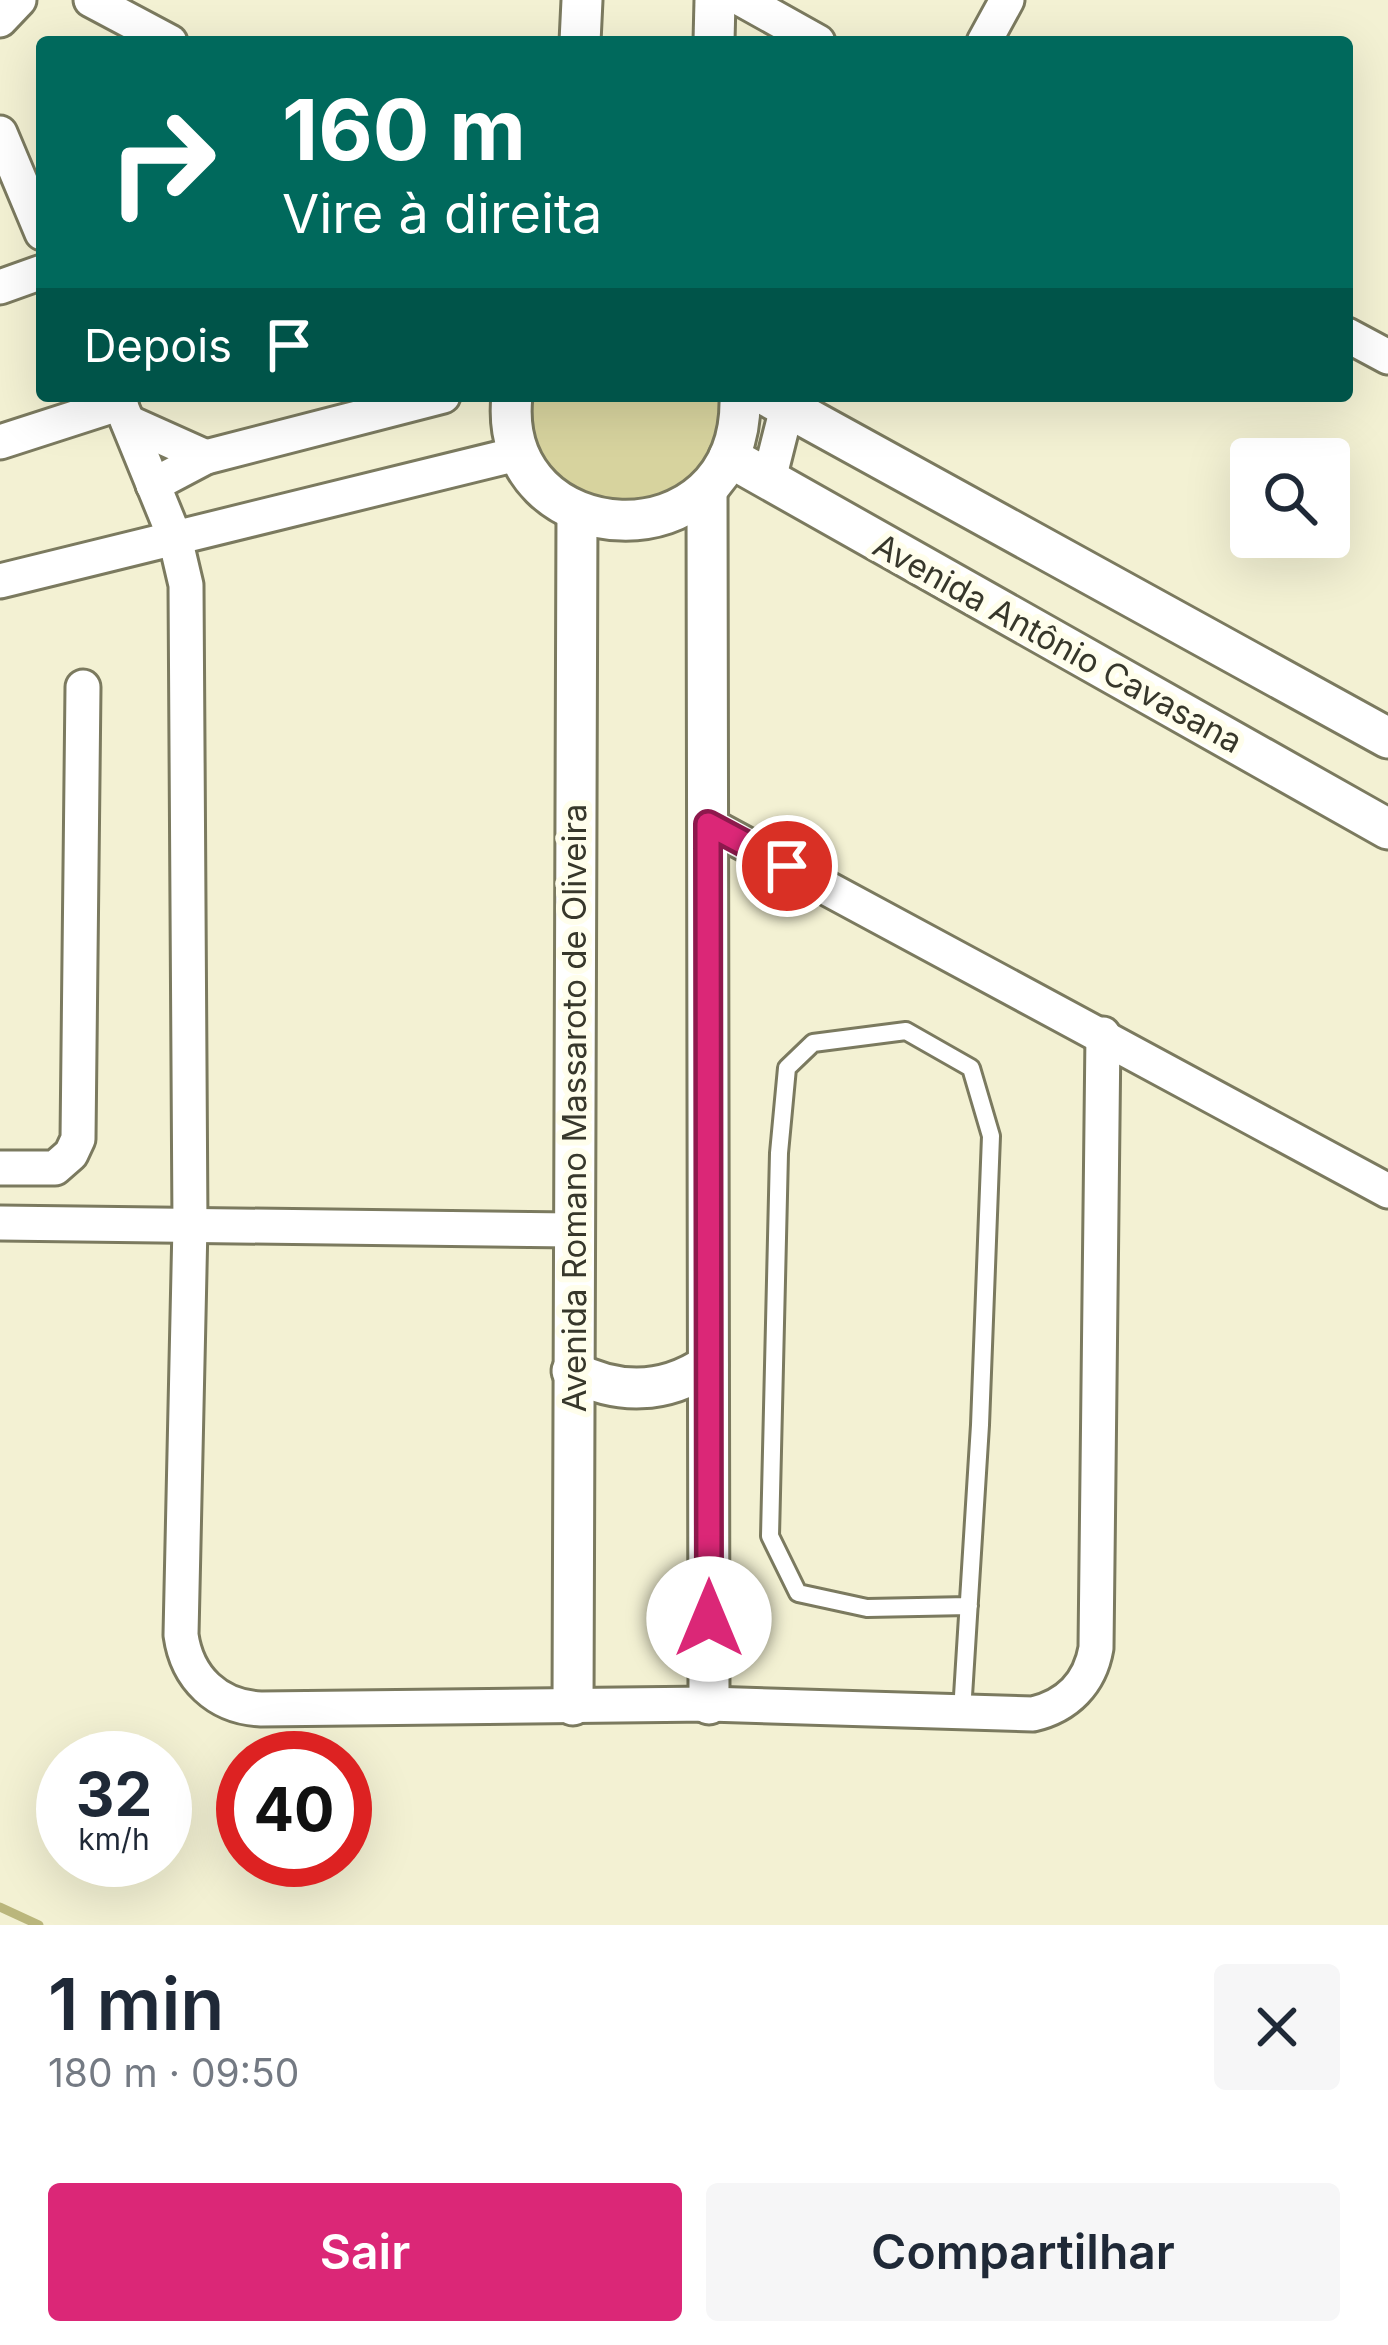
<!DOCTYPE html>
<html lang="pt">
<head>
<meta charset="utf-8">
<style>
  :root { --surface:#fff; --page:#f6f6f7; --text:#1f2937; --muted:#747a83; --accent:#db2777 }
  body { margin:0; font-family:Inter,sans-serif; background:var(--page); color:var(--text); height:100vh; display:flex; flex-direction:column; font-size:45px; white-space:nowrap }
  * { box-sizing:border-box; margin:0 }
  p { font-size:39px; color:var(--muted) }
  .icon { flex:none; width:66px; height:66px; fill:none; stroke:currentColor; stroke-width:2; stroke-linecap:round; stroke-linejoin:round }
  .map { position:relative; height:1925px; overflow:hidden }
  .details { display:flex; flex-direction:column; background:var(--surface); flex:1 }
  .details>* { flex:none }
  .guide { position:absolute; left:36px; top:36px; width:1317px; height:366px; border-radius:12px; box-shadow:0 12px 48px #0002; background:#00695c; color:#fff; overflow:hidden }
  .controls { position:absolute; left:1230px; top:438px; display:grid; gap:24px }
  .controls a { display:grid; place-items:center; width:120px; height:120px; border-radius:12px; background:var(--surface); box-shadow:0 12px 48px #0002; font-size:60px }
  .speed { position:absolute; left:36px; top:1731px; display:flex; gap:24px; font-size:60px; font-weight:700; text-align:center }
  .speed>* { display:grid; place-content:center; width:156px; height:156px; border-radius:50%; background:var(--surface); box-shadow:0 12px 48px #0002; line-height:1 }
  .speed small { font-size:30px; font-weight:400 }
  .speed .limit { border:18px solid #d22; background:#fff; color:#111 }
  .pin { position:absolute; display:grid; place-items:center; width:102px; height:102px; color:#fff; margin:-51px; border:6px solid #fff; border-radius:50%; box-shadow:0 3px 12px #0007 }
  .me { position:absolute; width:132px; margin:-66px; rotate:0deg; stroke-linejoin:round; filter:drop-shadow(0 0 9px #0008) }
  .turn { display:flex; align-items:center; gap:42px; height:252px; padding:0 48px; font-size:54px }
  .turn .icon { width:156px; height:156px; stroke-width:2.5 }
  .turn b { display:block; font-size:84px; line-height:102px }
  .then { display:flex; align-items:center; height:114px; padding:0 48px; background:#0003; gap:24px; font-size:45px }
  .round { display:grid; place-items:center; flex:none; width:126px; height:126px; border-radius:12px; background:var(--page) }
  .summary { display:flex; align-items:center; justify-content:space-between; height:204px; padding:0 48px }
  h1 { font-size:72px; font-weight:600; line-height:90px }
  .action { display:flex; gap:24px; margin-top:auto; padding:24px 48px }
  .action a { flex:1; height:138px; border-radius:12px; background:var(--accent); color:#fff; font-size:48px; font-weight:600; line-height:138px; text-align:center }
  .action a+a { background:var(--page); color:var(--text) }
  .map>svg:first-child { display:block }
  .green { fill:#d7d39e }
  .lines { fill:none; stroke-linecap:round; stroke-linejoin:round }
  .stream { stroke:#bab67c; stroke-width:9 }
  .service-casing { stroke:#7b7a5f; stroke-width:22 }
  .minor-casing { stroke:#7b7a5f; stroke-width:39 }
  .tertiary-casing { stroke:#7b7a5f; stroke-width:45 }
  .service { stroke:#fff; stroke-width:16 }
  .minor { stroke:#fff; stroke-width:33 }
  .tertiary { stroke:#fff; stroke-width:39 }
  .route-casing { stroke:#8e194d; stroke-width:30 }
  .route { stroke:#db2777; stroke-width:21 }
  .labels { text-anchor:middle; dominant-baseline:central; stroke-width:12; stroke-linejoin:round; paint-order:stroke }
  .street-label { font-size:33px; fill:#37372b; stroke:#fffeec }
</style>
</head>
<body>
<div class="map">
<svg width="1388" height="1925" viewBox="0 0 1388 1925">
  <rect width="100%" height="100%" fill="#f3f1d3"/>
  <path class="green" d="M530,396H722L715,448L689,484L650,504L586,498L552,472L531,434Z"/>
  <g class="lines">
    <path class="stream" d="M0,1907L39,1925"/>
    <defs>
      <path id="service" d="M962,1712L980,1425L991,1136L971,1068L906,1031L813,1043L787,1068L779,1153L770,1536L798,1593L867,1608L969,1606"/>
      <g id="minor">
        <path d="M91,0L170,42"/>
        <path d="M743,0L818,42"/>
        <path d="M0,20L19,0"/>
        <path d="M984,42L1007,0"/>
        <path d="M0,133L42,233"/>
        <path d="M0,287L42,272"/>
        <path d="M1347,335L1388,357"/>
        <path d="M117,396L175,538L186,585L190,1225L181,1635C187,1678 217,1707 261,1709L709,1704L1033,1714C1067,1706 1090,1683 1096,1648L1103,1034"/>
        <path d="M128,422L206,457"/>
        <path d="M0,442L121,403"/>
        <path d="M769,479L790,396"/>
        <path d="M153,485L206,457L443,396"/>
        <path d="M0,581L521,453"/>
        <path d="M708,824L1388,1191"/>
        <path d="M0,1168H55L71,1154L78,1139L83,687"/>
        <path d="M0,1223L572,1230"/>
      </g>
      <g id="tertiary">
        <path d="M580,42L582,0"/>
        <path d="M714,42L715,0"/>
        <path d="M512,396C495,554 745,569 740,396"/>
        <path d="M767,396L1388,738"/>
        <path d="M729,457L1388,829"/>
        <path d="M707,491L709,1704"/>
        <path d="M572,1371C618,1395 665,1394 708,1365"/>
        <path d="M573,1705L577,512"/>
      </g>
    </defs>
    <use href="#service" class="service-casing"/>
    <use href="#minor" class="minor-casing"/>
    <use href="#tertiary" class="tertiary-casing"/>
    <use href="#service" class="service"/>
    <use href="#minor" class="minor"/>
    <use href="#tertiary" class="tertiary"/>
  </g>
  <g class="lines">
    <defs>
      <path id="route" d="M709,1619L708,824L787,866"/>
    </defs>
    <use href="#route" class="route-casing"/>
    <use href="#route" class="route"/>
  </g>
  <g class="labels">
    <g class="street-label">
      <text transform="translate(1058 643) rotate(29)">Avenida Antônio Cavasana</text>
      <text transform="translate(574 1108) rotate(-90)">Avenida Romano Massaroto de Oliveira</text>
    </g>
  </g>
</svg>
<div class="controls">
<a><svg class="icon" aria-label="search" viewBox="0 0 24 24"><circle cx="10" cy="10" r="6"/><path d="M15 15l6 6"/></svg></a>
</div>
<div class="speed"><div>32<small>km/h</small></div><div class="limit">40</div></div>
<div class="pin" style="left:787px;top:866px;background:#d93025"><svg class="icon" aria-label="arrive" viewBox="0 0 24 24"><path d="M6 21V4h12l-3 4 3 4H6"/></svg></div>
<svg class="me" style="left:709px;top:1619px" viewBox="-20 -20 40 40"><circle r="19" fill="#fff"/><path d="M0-13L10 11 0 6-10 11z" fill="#db2777"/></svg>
<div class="guide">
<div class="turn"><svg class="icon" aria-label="right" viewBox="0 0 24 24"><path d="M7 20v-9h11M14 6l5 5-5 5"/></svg><div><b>160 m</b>Vire à direita</div></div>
<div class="then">Depois<svg class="icon" aria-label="arrive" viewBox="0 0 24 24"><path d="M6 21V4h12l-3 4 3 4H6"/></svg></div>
</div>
</div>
<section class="details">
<div class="summary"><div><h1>1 min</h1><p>180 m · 09:50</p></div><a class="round"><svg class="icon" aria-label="close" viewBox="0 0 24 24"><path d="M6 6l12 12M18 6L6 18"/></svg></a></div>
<div class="action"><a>Sair</a><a>Compartilhar</a></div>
</section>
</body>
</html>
